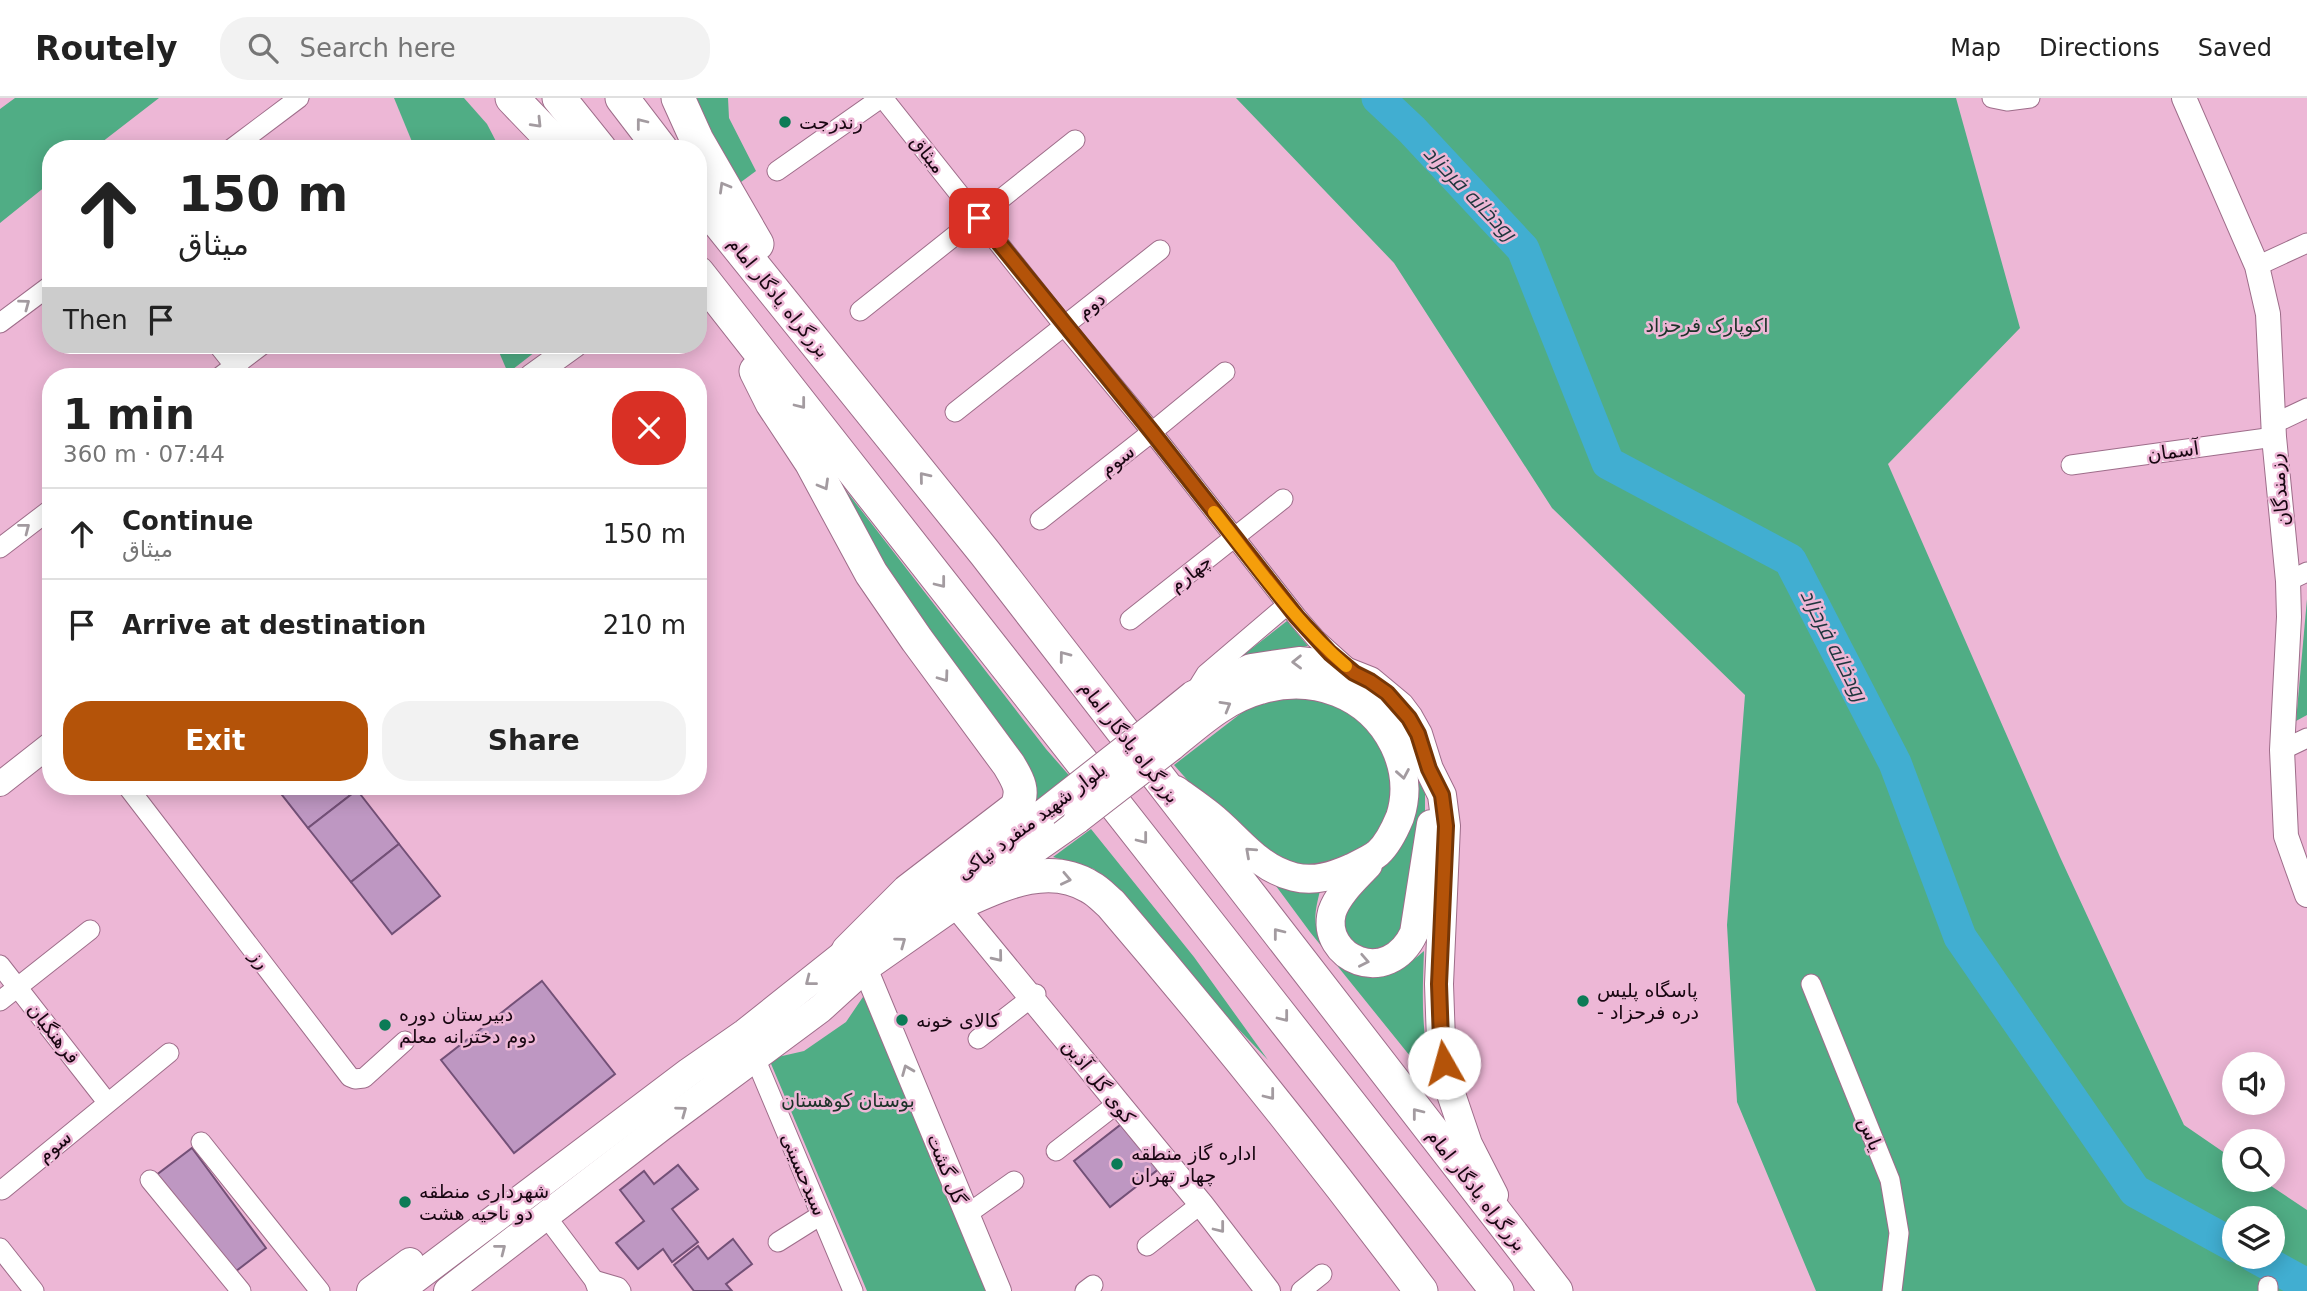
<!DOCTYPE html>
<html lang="en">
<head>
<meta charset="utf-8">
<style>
  :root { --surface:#fff; --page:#f2f2f2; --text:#222; --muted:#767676; --line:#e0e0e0; --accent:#b45309 }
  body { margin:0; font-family:"DejaVu Sans",Cairo,sans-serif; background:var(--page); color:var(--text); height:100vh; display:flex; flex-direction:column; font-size:26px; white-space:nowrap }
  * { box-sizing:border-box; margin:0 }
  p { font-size:23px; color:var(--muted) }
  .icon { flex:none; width:38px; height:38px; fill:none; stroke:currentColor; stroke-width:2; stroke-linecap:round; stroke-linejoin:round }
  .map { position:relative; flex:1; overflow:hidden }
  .sheet { position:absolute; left:42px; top:270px; width:665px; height:427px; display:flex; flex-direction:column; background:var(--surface); border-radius:28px; box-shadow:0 4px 18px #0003 }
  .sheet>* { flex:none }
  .hud { position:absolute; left:42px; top:42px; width:665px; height:214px; border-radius:28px; box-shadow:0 4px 18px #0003; background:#fff; color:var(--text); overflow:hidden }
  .controls { position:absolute; left:2222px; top:954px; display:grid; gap:14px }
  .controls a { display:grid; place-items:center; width:63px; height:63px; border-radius:50%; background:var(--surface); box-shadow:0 4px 18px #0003; font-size:35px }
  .pin { position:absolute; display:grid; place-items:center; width:60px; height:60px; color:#fff; margin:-30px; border-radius:14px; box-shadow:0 4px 10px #0006 }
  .me { position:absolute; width:77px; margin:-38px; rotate:353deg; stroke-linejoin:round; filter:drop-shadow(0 0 5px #0008) }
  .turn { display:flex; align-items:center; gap:24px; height:147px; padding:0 21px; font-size:32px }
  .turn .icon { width:91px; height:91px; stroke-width:2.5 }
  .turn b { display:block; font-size:49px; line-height:60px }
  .then { display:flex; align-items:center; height:66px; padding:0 21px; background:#0003; gap:14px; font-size:26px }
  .round { display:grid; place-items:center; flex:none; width:74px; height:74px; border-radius:28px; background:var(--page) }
  .headline { display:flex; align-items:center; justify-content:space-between; height:119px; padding:0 21px }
  h1 { font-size:42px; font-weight:600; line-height:52px }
  .button { display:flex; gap:14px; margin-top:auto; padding:14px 21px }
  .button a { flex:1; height:80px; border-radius:28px; background:var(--accent); color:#fff; font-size:28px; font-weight:600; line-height:80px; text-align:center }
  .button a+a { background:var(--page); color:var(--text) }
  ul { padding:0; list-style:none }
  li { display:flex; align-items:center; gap:21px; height:91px; padding:0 21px; border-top:2px solid var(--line) }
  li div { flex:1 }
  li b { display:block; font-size:26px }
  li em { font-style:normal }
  header { display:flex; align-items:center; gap:42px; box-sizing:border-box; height:98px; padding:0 35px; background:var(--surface); border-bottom:2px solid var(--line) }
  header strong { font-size:33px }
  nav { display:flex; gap:38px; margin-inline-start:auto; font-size:24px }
  .search { width:490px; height:63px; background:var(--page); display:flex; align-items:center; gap:18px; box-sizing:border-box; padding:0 24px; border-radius:28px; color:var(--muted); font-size:26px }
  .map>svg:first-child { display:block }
  .green { fill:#50ad85; fill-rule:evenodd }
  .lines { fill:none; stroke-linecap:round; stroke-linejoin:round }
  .river { stroke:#41aed1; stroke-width:33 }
  .building { fill:#be97c2; stroke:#735077; stroke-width:2 }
  .minor-casing { stroke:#9e6d8a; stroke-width:21 }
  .tertiary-casing { stroke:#9e6d8a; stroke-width:26 }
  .secondary-casing { stroke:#9e6d8a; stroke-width:30 }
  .trunk-casing { stroke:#9e6d8a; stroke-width:35 }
  .minor { stroke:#fff; stroke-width:19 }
  .tertiary { stroke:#fff; stroke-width:24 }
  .secondary { stroke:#fff; stroke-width:28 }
  .trunk { stroke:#fff; stroke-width:33 }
  .secondary-bridge-casing { stroke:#9e6d8a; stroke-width:30; stroke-linecap:butt }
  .secondary-bridge { stroke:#fff; stroke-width:28 }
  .oneway { stroke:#a39ba0 }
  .route-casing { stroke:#753606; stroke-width:18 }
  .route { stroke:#b45309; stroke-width:12 }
  .slow { stroke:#f59e0b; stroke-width:12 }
  .poi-dot { fill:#0c7b56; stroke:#edb7d6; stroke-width:2.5 }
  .labels { text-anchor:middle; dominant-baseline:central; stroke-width:5; stroke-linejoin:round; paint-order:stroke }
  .poi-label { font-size:19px; fill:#180611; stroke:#edb7d6; text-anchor:start }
  .street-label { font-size:19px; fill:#180611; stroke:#edb7d6 }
  .park-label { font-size:19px; fill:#1c3228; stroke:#edb7d6 }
  .water-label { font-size:21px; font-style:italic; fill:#1e363e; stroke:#edb7d6 }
</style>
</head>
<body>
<header>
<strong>Routely</strong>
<div class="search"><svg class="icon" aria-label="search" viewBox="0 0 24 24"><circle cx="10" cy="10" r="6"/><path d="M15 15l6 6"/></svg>Search here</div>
<nav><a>Map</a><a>Directions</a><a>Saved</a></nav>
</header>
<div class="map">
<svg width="2307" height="1193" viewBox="0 0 2307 1193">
  <rect width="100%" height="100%" fill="#edb7d6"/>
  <g class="green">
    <path d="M15,0H159L93,51H51V84L0,125V11Z"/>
    <path d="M394,0H464L487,26L500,51H415Z"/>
    <path d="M695,0H728L729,20L756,73L737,87Z"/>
    <path d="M1236,0H1956L2020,230L1888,366L2060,759L2184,1027L2235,1062V1082H2262L2307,1112V1193H1816L1737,1004L1727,827L1745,597L1552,410L1394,165ZM2235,1120H2273V1158H2235Z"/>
    <path d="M496,247H544L508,275Z"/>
    <path d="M779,306L1046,651L1074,683L1013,728L1006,651Z"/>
    <path d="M2307,501V617L2296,623Z"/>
    <path d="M1287,523L1308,548L1237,562Z"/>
    <path d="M1313,597L1362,619L1391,661L1395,706L1367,750L1337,768L1285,769L1216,714L1174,667L1244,613L1268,602Z"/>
    <path d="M1425,684V720L1415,807L1387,857L1348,846L1340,816L1413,685Z"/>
    <path d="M1091,731L1194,859L1268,962L1181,871L1094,771L1053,759Z"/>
    <path d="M1276,788L1320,793C1312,824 1313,834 1335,857C1340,862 1345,869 1351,873C1376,890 1405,870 1424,853C1422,905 1421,938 1435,989L1310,834Z"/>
    <path d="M865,896L989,1193H867L769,961L804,953L846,924Z"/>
  </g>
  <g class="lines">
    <g class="river">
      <path d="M1378,0L1412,32L1523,151L1608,365L1790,462L1895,665L1960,839L2135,1093L2235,1148"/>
      <path d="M2254,1158L2307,1187"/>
    </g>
  </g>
  <g class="building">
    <path d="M275,688H354L357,692L308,730Z"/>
    <path d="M357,692L399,746L351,784L308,730Z"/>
    <path d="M399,746L440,798L392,836L351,784Z"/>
    <path d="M542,883L615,976L514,1055L441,962Z"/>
    <path d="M1124,1024L1160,1070L1110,1109L1074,1063Z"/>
    <path d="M192,1050L266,1150L231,1177L155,1078Z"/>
    <path d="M678,1067L698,1091L672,1111L698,1144L672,1164L663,1151L638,1171L616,1145L644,1123L620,1092L644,1073L654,1086Z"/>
    <path d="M733,1141L752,1166L726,1186L732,1193H694L674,1167L698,1148L708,1161Z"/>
  </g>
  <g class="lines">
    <defs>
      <g id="minor">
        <path d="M883,0L1065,229L1152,334L1297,519L1316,541L1346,568"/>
        <path d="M1992,0L2007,3L2030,0"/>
        <path d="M231,51L299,0"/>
        <path d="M777,73L881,0"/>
        <path d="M2257,168L2307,145"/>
        <path d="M860,213L1075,42"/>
        <path d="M0,225L51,187"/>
        <path d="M218,247L241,276"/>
        <path d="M221,278L262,247"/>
        <path d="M955,314L1160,152"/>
        <path d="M2273,326L2307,310"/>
        <path d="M2071,367L2274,339"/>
        <path d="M1040,422L1152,334L1225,274"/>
        <path d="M0,450L51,411"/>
        <path d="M2288,483L2307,474"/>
        <path d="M1130,522L1283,401"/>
        <path d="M1193,597L1206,576L1287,507"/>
        <path d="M2282,652L2307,640"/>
        <path d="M127,688L350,979L355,981L364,980L405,943"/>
        <path d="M0,867L107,1004"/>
        <path d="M1811,886L1890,1082L1899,1135L1892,1193"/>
        <path d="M0,903L90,832"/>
        <path d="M978,941L1036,896"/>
        <path d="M755,960L853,1193"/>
        <path d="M201,1044L320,1193"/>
        <path d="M1056,1053L1118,1005"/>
        <path d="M150,1082L241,1193"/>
        <path d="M2,1092L169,955"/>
        <path d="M545,1117L594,1182L598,1193"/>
        <path d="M966,1117L1014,1083"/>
        <path d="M778,1144L821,1117"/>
        <path d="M1147,1148L1201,1106"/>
        <path d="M0,1150L34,1193"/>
        <path d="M594,1182L618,1189L621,1193"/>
        <path d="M2268,1188V1193"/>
        <path d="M1085,1193L1093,1187"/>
        <path d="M1301,1193L1322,1176"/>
      </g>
      <g id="tertiary">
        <path d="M2184,0L2257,168L2268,216L2274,339L2288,483L2289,519L2282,652L2286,738L2307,797"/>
        <path d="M532,278L575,247"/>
        <path d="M0,686L51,646"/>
        <path d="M955,807L1201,1106L1268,1193"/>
        <path d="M865,870L999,1193"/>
      </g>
      <g id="secondary">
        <path d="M1156,627L1193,597L1251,570L1299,563L1327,566L1370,583L1400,608L1409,620L1418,636L1429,671L1442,697L1446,728L1439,886L1441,943L1448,987L1468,1046L1494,1097"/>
        <path d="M1171,649C1198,627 1226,601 1260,592C1313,576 1369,596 1394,647C1405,670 1408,694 1400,719C1395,731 1388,746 1378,755C1371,761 1359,766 1351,770C1333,778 1314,784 1294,779C1257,770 1238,739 1210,717C1199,708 1187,700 1176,692"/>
        <path d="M1368,767C1355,781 1338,796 1332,814C1320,860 1388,891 1414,835L1431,726"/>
        <path d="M371,1193L410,1164"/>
        <path d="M399,1193L689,974L745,935L848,853L945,789L1045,714"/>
        <path d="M448,1193L661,1029L820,911L865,870L1078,721"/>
      </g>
      <g id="trunk">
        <path d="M512,0L561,51"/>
        <path d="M559,0L600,51"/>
        <path d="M622,0L661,51"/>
        <path d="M678,0L697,42L757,146"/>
        <path d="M698,99L985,455L1556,1193"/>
        <path d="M698,175L1497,1193"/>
        <path d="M756,273L772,305L811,364L871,475L917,542L1009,667C1018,682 1025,693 1016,710L908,793L848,853"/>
        <path d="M955,807C997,789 1046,762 1090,789C1098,793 1105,801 1111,806C1219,932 1322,1061 1421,1193"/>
      </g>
    </defs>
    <use href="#minor" class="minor-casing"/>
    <use href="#tertiary" class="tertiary-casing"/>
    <use href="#secondary" class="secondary-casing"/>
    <use href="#trunk" class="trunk-casing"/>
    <use href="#minor" class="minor"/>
    <use href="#tertiary" class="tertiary"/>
    <use href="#secondary" class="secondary"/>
    <use href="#trunk" class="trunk"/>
    <defs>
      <g id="secondary-bridge">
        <path d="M1045,714L1156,627"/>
        <path d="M1078,721L1171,649"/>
      </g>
    </defs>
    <use href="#secondary-bridge" class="secondary-bridge-casing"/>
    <use href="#secondary-bridge" class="secondary-bridge"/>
  </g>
  <defs><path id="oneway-chevron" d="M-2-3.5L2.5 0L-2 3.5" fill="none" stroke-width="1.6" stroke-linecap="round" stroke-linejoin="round" transform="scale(1.75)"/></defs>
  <g class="oneway">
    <use href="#oneway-chevron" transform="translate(537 25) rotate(46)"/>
    <use href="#oneway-chevron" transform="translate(641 25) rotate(-128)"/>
    <use href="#oneway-chevron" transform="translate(724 89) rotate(-120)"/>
    <use href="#oneway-chevron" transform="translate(25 206) rotate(-37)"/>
    <use href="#oneway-chevron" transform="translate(801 306) rotate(52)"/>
    <use href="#oneway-chevron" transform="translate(924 379) rotate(-129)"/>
    <use href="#oneway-chevron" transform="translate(824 387) rotate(60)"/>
    <use href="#oneway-chevron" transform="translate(25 430) rotate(-38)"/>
    <use href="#oneway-chevron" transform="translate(941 485) rotate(52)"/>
    <use href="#oneway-chevron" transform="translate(1064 558) rotate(-127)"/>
    <use href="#oneway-chevron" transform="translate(1297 564) rotate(179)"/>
    <use href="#oneway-chevron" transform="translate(944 579) rotate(54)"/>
    <use href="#oneway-chevron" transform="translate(1226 608) rotate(-30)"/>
    <use href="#oneway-chevron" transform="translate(1403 676) rotate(80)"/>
    <use href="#oneway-chevron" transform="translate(1143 741) rotate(52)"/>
    <use href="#oneway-chevron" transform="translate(1250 754) rotate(-138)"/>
    <use href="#oneway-chevron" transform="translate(1066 781) rotate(12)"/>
    <use href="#oneway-chevron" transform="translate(1278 835) rotate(-128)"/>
    <use href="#oneway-chevron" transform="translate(901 844) rotate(-36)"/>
    <use href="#oneway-chevron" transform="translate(998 859) rotate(51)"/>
    <use href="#oneway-chevron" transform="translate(1364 863) rotate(11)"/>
    <use href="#oneway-chevron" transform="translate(810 883) rotate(142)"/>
    <use href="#oneway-chevron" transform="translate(1284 919) rotate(52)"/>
    <use href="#oneway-chevron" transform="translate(907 972) rotate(-112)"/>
    <use href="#oneway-chevron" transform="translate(1270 997) rotate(52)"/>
    <use href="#oneway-chevron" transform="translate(682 1013) rotate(-36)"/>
    <use href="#oneway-chevron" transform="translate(1417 1015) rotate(-128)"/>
    <use href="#oneway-chevron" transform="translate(1220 1130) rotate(52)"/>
    <use href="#oneway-chevron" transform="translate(501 1151) rotate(-38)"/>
  </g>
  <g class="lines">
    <defs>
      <path id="route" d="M979,120L1152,334L1297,519L1330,555L1354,575L1370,583L1387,595L1409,620L1418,636L1429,671L1442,697L1446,728L1439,886L1441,943L1444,965"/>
    </defs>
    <use href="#route" class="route-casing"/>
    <use href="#route" class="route"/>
    <path class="slow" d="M1214,414C1256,467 1295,524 1346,568"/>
  </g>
  <g class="poi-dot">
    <circle cx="785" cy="24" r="7"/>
    <circle cx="1583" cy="903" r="7"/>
    <circle cx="902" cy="922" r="7"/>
    <circle cx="385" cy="927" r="7"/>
    <circle cx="1117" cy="1066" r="7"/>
    <circle cx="405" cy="1104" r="7"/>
  </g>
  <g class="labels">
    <g class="poi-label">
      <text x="799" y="24">رندرجت</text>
      <text x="1597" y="892">پاسگاه پلیس<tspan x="1597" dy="22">- دره فرحزاد</tspan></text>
      <text x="399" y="916">دبیرستان دوره<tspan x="399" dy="22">دوم دخترانه معلم</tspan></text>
      <text x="916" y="922">کالای خونه</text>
      <text x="1131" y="1055">اداره گاز منطقه<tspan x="1131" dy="22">چهار تهران</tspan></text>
      <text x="419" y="1093">شهرداری منطقه<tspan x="419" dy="22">دو ناحیه هشت</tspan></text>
    </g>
    <g class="street-label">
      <text transform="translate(928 56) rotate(51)">میثاق</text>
      <text transform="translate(779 199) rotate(51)">بزرگراه یادگار امام</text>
      <text transform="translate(1091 207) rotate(-39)">دوم</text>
      <text transform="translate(2173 353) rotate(-8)">آسمان</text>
      <text transform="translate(1117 362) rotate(-38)">سوم</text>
      <text transform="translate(2279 392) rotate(-96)">رزمندگان</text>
      <text transform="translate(1190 475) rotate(-38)">چهارم</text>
      <text transform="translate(1130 644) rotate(52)">بزرگراه یادگار امام</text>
      <text transform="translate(1031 723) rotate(-37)">بلوار شهید منفرد نیاکی</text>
      <text transform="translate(260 861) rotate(53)">رز</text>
      <text transform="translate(54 935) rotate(52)">فرهنگیان</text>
      <text transform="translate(1099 983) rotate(51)">کوی گل آذین</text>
      <text transform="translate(1871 1036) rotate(68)">یاس</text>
      <text transform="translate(54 1048) rotate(-40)">سوم</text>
      <text transform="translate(947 1071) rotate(68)">گل گشت</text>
      <text transform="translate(804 1076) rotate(67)">سیدحسینی</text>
      <text transform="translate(1477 1092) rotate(52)">بزرگراه یادگار امام</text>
    </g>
    <g class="park-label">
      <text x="1707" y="227">اکوپارک فرحزاد</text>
      <text x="848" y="1002">بوستان کوهستان</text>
    </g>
    <g class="water-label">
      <text transform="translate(1470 95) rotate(46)">رودخانه فرحزاد</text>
      <text transform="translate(1834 547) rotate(63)">رودخانه فرحزاد</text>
    </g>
  </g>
</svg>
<div class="controls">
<a><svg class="icon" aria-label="sound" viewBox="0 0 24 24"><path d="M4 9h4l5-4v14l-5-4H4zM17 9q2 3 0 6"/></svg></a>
<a><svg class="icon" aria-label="search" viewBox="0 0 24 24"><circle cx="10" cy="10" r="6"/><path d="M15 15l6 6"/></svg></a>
<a><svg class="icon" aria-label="layers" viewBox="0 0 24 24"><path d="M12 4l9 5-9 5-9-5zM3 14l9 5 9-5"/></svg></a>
</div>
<div class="pin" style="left:979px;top:120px;background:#d93025"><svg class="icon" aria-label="arrive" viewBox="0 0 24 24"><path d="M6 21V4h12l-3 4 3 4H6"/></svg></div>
<svg class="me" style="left:1444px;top:965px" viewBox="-20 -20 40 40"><circle r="19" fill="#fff"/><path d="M0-13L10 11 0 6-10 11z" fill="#b45309"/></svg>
<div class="hud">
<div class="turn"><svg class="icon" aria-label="ahead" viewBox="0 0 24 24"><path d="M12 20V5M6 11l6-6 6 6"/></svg><div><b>150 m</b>میثاق</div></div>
<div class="then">Then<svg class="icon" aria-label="arrive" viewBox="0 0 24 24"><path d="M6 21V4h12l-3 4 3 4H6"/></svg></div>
</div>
<section class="sheet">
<div class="headline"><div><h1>1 min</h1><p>360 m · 07:44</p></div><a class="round" style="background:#d93025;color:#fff"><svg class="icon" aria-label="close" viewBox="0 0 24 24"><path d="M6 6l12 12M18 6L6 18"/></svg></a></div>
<ul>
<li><svg class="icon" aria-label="ahead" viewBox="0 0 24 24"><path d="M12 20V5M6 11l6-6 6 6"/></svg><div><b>Continue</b><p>میثاق</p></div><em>150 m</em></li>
<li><svg class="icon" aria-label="arrive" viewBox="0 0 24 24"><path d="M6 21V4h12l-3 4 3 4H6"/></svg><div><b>Arrive at destination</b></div><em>210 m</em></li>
</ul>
<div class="button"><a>Exit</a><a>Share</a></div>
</section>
</div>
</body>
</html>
